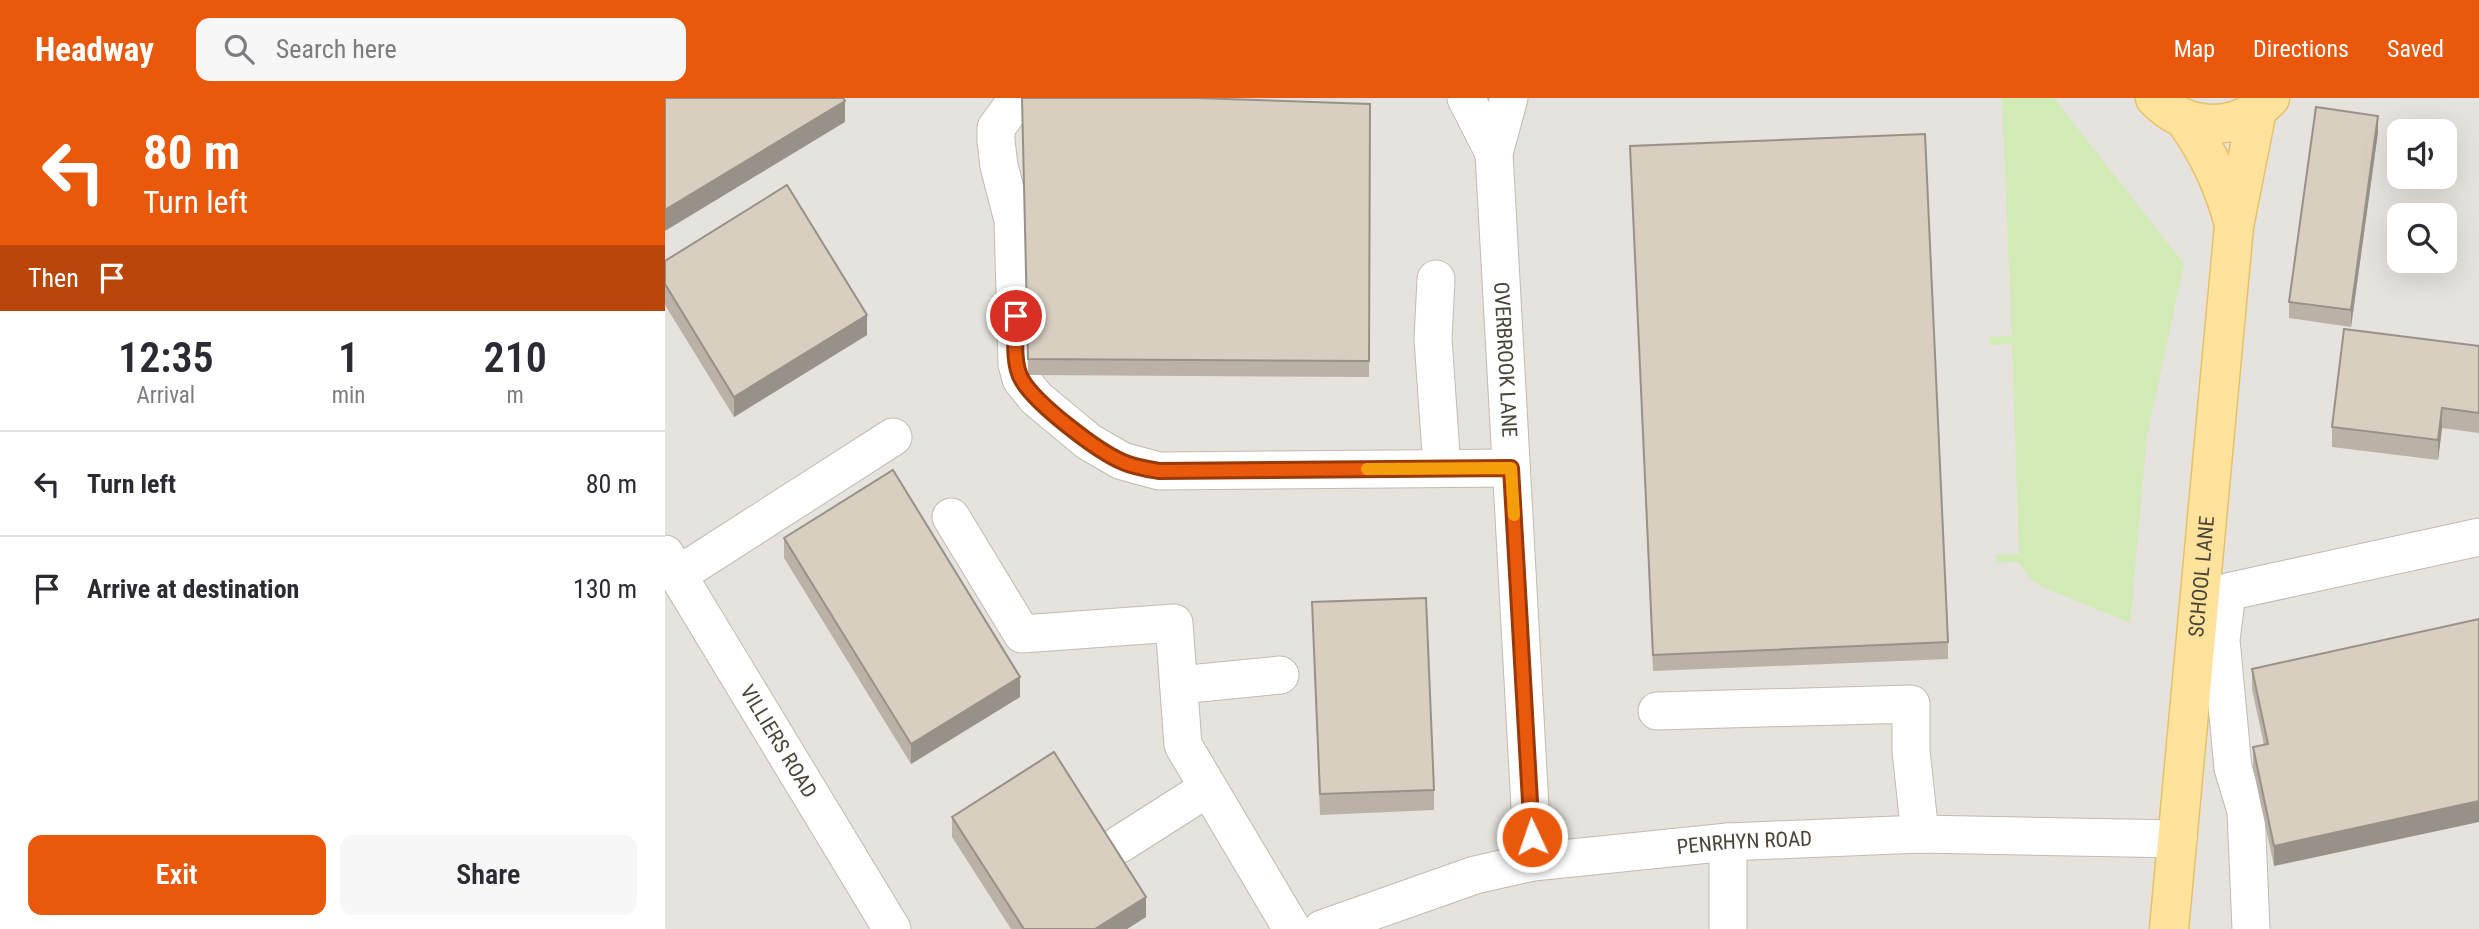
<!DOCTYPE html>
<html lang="en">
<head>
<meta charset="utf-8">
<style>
  :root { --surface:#fff; --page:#f7f7f7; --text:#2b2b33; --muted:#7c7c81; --line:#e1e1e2; --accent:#ea580c }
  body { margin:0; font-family:"Roboto Condensed",sans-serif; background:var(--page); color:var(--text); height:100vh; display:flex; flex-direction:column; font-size:26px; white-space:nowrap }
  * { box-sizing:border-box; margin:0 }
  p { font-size:23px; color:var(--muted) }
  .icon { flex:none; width:38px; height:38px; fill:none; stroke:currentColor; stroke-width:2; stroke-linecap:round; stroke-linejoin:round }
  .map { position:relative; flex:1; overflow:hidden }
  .side { display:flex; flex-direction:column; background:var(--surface); width:665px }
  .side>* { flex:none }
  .top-card { background:#ea580c; color:#fff; overflow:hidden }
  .controls { position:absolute; left:1722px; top:21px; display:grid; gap:14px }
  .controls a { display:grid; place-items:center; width:70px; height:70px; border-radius:14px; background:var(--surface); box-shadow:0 7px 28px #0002; font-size:35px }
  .pin { position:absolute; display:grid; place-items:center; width:60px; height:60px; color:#fff; margin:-30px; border:4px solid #fff; border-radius:50%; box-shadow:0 2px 7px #0007 }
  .me { position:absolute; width:77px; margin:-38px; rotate:357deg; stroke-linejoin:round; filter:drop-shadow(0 0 5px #0008) }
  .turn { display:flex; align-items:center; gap:24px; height:147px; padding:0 28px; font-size:32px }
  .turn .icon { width:91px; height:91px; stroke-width:2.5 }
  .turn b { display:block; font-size:49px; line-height:60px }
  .then { display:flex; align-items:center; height:66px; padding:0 28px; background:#0003; gap:14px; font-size:26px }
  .eta { display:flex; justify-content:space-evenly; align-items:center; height:119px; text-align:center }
  .eta b { font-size:42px; font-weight:600; line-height:49px }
  .button { display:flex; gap:14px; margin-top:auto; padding:14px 28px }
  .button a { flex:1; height:80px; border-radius:14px; background:var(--accent); color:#fff; font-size:28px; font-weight:600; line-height:80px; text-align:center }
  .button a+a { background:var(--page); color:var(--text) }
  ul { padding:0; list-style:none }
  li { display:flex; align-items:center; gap:21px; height:105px; padding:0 28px; border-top:2px solid var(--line) }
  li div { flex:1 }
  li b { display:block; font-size:26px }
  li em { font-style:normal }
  header { display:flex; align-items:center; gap:42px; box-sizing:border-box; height:98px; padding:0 35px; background:var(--accent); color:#fff }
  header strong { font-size:33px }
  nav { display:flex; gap:38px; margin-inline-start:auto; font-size:24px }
  .search { width:490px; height:63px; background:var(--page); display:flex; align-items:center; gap:18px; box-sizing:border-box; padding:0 24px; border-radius:14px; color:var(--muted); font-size:26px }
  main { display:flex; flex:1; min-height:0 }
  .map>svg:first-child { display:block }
  .industrial { fill:#e6e2dd; fill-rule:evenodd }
  .green { fill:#d2eab5 }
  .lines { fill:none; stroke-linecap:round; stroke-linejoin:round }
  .minor-casing { stroke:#c2bbae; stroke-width:39 }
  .major-casing { stroke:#e6c16a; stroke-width:41 }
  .minor { stroke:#fff; stroke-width:37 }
  .major { stroke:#ffe39c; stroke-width:38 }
  .wall { fill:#bab2a6 }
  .shaded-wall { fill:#979187 }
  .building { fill:#d8cfc1; stroke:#979187; stroke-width:2 }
  .route-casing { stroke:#983908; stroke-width:18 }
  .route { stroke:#ea580c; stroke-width:12 }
  .slow { stroke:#f59e0b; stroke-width:12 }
  .labels { text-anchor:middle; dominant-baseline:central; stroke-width:6; stroke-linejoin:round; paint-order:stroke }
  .street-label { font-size:21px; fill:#4b4439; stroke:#fff }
</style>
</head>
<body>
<header>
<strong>Headway</strong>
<div class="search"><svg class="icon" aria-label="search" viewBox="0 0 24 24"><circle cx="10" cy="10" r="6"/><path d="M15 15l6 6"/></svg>Search here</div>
<nav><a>Map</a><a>Directions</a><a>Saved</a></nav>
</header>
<main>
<section class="side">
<div class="top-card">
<div class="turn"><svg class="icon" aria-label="left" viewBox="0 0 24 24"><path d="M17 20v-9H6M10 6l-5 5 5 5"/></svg><div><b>80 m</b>Turn left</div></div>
<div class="then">Then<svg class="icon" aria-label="arrive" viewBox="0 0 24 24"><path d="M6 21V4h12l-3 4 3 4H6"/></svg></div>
</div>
<div class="eta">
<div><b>12:35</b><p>Arrival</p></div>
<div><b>1</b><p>min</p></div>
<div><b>210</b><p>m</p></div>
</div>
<ul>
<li><svg class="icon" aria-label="left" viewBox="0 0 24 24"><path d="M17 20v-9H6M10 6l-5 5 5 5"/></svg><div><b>Turn left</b></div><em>80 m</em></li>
<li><svg class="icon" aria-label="arrive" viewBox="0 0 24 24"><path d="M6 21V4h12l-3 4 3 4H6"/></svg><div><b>Arrive at destination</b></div><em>130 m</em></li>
</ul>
<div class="button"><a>Exit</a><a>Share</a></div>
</section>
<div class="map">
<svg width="1814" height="831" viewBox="0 0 1814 831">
  <rect width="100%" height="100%" fill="#f6f3ec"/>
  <path class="industrial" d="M0,0H1814V831H0ZM1734,33H1780V79H1734ZM1734,117H1780V163H1734Z"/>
  <path class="green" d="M1337,0H1389L1519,166L1482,337L1465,525L1378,489L1365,480L1353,464L1332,465L1331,457L1354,456L1347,246L1325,247L1324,239L1347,238Z"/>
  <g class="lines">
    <defs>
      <g id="minor">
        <path d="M353,0L331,30V43L334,68L348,122L352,266L356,281L371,300L424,344L457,363L494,373L846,370"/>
        <path d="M801,0L829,55"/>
        <path id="s1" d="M844,0L829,55L868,764"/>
        <path d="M771,181L768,241L777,370"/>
        <path d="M286,419L357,536L509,525L518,647L627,831"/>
        <path id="s2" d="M0,456L227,831"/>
        <path d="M13,477L228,339"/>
        <path d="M514,587L615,577"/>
        <path d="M992,613L1246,606V653L1255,736"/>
        <path d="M455,746L543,690"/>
        <path id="s3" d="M657,831L810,777L868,764L1063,744L1255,736L1513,741"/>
        <path d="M1063,831V744"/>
        <path d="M1586,831L1581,713L1568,670L1556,542L1562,494L1814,439"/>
      </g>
      <g id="major">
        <path d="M1490,0C1522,34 1573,35 1605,0"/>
        <path d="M1520,22C1544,56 1558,86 1569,126"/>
        <path id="s4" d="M1504,831L1569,128L1592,12"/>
      </g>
    </defs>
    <use href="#minor" class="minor-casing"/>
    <use href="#major" class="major-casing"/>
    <use href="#minor" class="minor"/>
    <use href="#major" class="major"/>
  </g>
  <g class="wall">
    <path d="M357,0L531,1L705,6L704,279L363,277Z"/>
    <path d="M1713,34L1686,229L1624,220V204Z"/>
    <path d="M965,48L1283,544V561L988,573Z"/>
    <path d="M0,163L202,237L69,319L0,207Z"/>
    <path d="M1814,248V335L1777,330L1773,362L1667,349V329Z"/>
    <path d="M119,440L355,599L246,666L119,460Z"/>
    <path d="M647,504L769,692V712L655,717Z"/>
    <path d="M1814,521L1609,768L1588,670V649L1599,647L1587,591V571Z"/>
    <path d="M287,719L481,819L462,831H346L287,739Z"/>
  </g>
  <g class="shaded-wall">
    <path d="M180,3V24L0,133V112Z"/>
    <path d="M1713,18V34L1686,229V212Z"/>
    <path d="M202,217V237L69,319V299Z"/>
    <path d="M1777,310V330L1773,362V342Z"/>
    <path d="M355,579V599L246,666V646Z"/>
    <path d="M1814,703V724L1609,768V748Z"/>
    <path d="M481,799V819L462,831H430Z"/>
  </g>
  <g class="building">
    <path d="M0,0H178L180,3L0,112Z"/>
    <path d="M357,0H531L705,6L704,263L363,261Z"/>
    <path d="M1651,9L1713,18L1686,212L1624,204Z"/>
    <path d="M1260,36L1283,544L988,557L965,48Z"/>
    <path d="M122,87L202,217L69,299L0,186V163Z"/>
    <path d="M1679,231L1814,248V315L1777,310L1773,342L1667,329Z"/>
    <path d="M228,372L355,579L246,646L119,440Z"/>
    <path d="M761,500L769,692L655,696L647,504Z"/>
    <path d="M1814,521V703L1609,748L1588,649L1603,646L1587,571Z"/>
    <path d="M389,654L481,799L430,831H359L287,719Z"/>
  </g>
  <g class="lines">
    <defs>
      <path id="route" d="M351,218C351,237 347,265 357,282C371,306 432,353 458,364C469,369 482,371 494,373L846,370L867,739"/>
    </defs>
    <use href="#route" class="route-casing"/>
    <use href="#route" class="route"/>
    <path class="slow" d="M702,371L846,370L849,417"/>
  </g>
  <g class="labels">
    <g class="street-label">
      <text stroke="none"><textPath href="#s1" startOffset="264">OVERBROOK LANE</textPath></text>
      <text stroke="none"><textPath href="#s4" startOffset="354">SCHOOL LANE</textPath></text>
      <text stroke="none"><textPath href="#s2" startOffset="219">VILLIERS ROAD</textPath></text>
      <text stroke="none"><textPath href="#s3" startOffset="434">PENRHYN ROAD</textPath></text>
    </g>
  </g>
</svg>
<div class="controls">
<a><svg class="icon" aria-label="sound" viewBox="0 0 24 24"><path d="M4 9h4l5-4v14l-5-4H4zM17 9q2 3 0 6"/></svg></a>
<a><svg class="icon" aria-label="search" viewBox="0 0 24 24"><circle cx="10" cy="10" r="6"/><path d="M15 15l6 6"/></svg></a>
</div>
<div class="pin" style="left:351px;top:218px;background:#d93025"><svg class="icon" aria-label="arrive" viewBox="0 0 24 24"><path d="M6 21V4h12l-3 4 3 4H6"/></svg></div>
<svg class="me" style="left:867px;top:739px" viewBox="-20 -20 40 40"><circle r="17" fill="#ea580c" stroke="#fff" stroke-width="3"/><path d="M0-11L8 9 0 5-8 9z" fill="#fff"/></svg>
</div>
</main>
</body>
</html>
